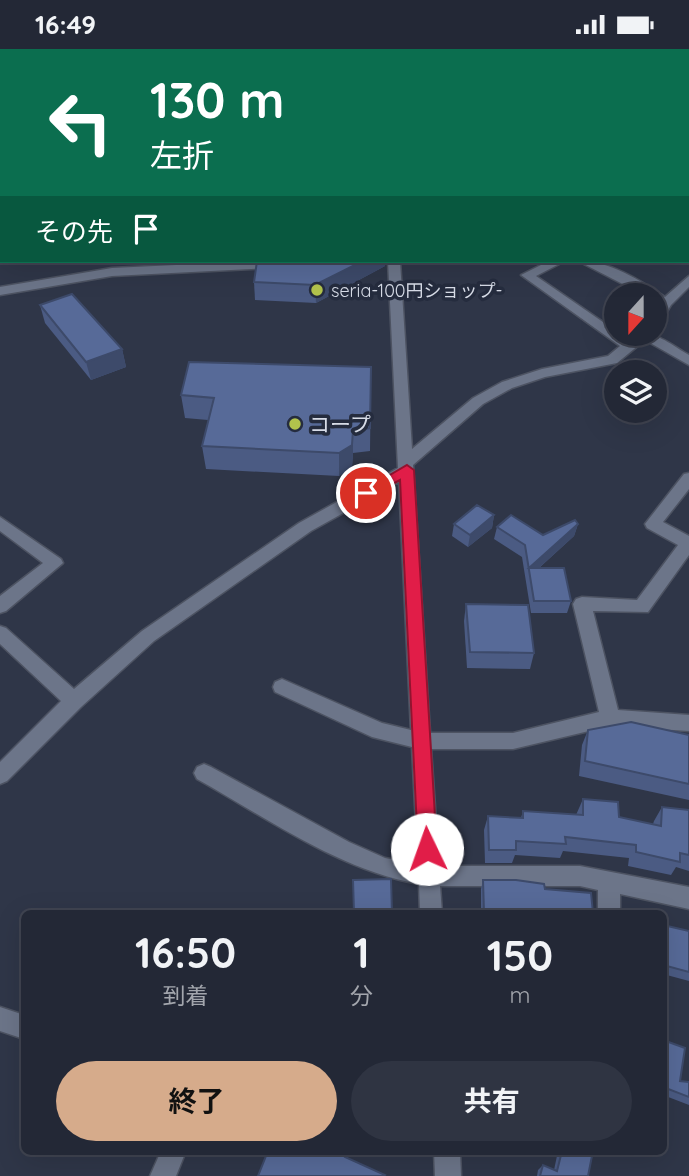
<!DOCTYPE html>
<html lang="ja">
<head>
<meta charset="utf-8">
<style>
  :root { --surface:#232836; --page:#2f3442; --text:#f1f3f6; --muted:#a3a6ad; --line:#404451; --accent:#d6ab8b }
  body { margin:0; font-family:Quicksand,"Noto Sans JP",sans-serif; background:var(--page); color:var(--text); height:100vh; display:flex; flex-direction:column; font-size:26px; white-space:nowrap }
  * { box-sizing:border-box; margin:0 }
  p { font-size:23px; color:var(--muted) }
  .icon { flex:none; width:38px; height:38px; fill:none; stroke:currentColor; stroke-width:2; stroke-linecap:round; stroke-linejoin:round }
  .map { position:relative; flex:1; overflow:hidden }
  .drawer { position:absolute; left:21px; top:861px; width:646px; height:245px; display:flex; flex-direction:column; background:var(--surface); border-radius:10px; box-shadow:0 7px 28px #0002,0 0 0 2px var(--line) }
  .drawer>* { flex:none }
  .guide { position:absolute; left:0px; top:0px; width:690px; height:214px; box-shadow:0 7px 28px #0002,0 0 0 2px var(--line); background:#0b6e4f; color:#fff; overflow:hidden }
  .needle { width:46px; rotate:201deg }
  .buttons { position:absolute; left:604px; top:234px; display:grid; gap:14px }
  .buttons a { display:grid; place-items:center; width:63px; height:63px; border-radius:50%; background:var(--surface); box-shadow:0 7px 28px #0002,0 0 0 2px var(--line); font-size:35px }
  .pin { position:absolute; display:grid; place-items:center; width:60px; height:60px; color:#fff; margin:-30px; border:4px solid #fff; border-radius:50%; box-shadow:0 2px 7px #0007 }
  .me { position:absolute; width:77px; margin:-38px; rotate:357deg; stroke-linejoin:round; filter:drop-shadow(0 0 5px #0008) }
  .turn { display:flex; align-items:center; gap:24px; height:147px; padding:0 35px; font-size:32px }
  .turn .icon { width:91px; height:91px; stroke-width:2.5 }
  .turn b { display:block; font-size:49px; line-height:60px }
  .then { display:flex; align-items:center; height:66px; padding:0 35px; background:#0003; gap:14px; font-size:26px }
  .eta { display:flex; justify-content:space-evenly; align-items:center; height:119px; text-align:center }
  .eta b { font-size:42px; font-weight:700; line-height:49px }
  .primary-button { display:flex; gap:14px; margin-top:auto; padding:14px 35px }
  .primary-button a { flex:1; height:80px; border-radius:42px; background:var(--accent); color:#111; font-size:28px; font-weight:700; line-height:80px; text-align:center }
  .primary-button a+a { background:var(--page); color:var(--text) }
  .status { display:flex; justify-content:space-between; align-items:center; height:49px; padding:0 35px; background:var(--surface); direction:ltr }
  .status svg { height:19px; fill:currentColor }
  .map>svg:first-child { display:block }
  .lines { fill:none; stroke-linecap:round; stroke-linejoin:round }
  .minor-casing { stroke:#4d5362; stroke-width:3 }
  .major-casing { stroke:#4d5362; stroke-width:3 }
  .path { stroke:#848a98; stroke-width:2.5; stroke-dasharray:2 2; stroke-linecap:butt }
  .minor { fill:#6c7589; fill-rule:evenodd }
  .major { fill:#7e95ca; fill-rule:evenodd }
  .wall { fill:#4b5b83 }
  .shaded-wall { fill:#3d4a6a }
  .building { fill:#576a98; stroke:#3d4a6a; stroke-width:2 }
  .route { fill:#e11d48; stroke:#92132f; stroke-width:2 }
  .poi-dot { fill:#b2c34c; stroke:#252c3e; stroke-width:2.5 }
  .labels { text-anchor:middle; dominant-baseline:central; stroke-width:7; stroke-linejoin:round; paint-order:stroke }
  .far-poi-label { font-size:18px; fill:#d7dce7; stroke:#252c3e; text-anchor:start }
  .poi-label { font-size:21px; fill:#d7dce7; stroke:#252c3e; text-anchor:start }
</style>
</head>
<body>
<div class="status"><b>16:49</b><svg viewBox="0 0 49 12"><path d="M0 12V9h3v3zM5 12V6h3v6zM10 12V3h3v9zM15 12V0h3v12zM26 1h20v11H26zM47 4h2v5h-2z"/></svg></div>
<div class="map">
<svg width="689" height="1127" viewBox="0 0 689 1127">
  <rect width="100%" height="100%" fill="#2f3648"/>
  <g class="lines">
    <defs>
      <g id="minor">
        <path d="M201,0H212L200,2Z"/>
        <path d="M246,0H257L258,2H248Z"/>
        <path d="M469,0H479L468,2Z"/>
        <path d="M619,0H630L618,2Z"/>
        <path d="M685,0H689V5L684,2Z"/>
        <rect x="688" y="62" width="1" height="7"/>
        <path d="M0,130H2L0,138Z"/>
        <path d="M259,212H333L327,216L112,227L0,246V238L112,219Z"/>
        <path d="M388,212H400L412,400L473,349L502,333L542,320L608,307L620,297L521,226L549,212H565L536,227L616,282V285L629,291C649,275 671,296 689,306V316L645,291L617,314L545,328L512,339L483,355L413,416L430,684H513L599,663L573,555L576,550L582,548L637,551L678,496L647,479L645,475L684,425L689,424V440L663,473L689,487V506L648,563L593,562L618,661L689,666V682L610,677L513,700H431L439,817H580L689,838V860L620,845V864H598V841L580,837H440L442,864H420L419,835C339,821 267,769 197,730L194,724L197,718L204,715L211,718L349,793L385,809L418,815L412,698L372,688L275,643L273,638L275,633L282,630L382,674L411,681L399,433L311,482L154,592L81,658L7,732L0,735V713L61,652L0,595V577L6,579L74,640L142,582L299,474L398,419Z"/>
        <path d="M578,212C608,211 640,231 665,248L689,227V238L671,256L659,276L654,277V262L659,255L654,252V247H646Z"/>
        <path d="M0,468L61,510L63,514L6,562L0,564V547L43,514L0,482Z"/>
        <path d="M0,958L24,966V990L0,982Z"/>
        <path d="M161,1102H186L176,1127H150Z"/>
        <path d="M434,1102H460L461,1127H435Z"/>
      </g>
      <g id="major">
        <rect x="0" y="106" width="2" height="7"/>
        <path d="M689,162V170H688V163Z"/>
      </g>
    </defs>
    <use href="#minor" class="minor-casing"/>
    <use href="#major" class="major-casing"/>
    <path class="path" d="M513,2L519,0"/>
    <use href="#minor" class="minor"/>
    <use href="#major" class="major"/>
  </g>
  <g class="wall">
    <path d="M275,0H400L398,2H275Z"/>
    <path d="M385,217L316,254L255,251L254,233Z"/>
    <path d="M40,256L122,300L126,318L91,331L45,274Z"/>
    <path d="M371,318L370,402L353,404L352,418L339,427L206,420L202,397L208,371L185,369L181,346Z"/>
    <path d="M494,466L492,479L468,498L452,487L454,475Z"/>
    <path d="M578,475L574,487L539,519L571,552L567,564H531L522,508L494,490L497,478L543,486Z"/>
    <path d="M466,555L534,604L530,620L467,619L464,572Z"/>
    <path d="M588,681L689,686V751L579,727L582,696Z"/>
    <path d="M583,750L619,768L653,775L654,772L662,758L689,761V822L676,818L671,826L628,817L629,809L563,802L560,809L515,806L512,814H485L484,781L488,767L521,769L523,762L576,766Z"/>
    <path d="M483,831L545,840L593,864H481V840Z"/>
    <path d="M663,876L689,882V932L663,925Z"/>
    <path d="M663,991L680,1032L689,1033V1056L663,1046Z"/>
    <path d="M558,1102H593L588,1127H537L538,1121L543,1116L554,1121Z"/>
  </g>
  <g class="shaded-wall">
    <path d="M363,212H385V217L316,254L315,236Z"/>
    <path d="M122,300L126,318L91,331L86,313Z"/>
    <path d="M353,381V404L352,418L339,427V404Z"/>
    <path d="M494,466L492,479L468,498L470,486Z"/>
    <path d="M578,475L574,487L530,527L529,519Z"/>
  </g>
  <g class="building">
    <path d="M257,212H363L315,236L254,233Z"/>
    <path d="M72,245L122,300L86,313L40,256Z"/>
    <path d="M189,313L371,318L370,379L353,381L352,396L339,404L202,397L214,349L181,346Z"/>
    <path d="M477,456L494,466L470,486L454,475Z"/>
    <path d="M511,466L543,486L575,471L578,475L529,519H564L571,552H534L525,496L497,478Z"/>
    <path d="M466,555L528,556L534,604L470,603Z"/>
    <path d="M631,673L689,686V735L585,712L588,681Z"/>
    <path d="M583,750L618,753L619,768L661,777L662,758L689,761V806L680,804V813L636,803V796L565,788L566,795L516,792V801H489L488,767L523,769V762L583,766Z"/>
    <path d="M391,830L392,864H354L353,831Z"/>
    <path d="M483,831H516L544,835L545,840L591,844L593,864H484Z"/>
    <path d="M663,876L689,882V923L663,916Z"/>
    <path d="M663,991L685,999L680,1032L689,1033V1048L663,1038Z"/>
    <path d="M268,1102H347L345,1108L385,1126L384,1127H258Z"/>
    <path d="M562,1102H593L588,1127H540L543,1116L557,1122Z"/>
  </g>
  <path class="route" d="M407,416L414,421L437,800L434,807L427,809L421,807L418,800L400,431L371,447L366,449L359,444Z"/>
  <g class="poi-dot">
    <circle cx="317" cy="241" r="7"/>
    <circle cx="295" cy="375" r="7"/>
  </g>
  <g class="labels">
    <g class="far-poi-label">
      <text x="331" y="241">seria-100円ショップ-</text>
    </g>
    <g class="poi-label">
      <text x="309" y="375">コープ</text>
    </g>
  </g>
</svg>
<div class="buttons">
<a><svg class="needle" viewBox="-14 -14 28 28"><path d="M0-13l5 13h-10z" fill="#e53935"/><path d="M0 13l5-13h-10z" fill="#a3a6ad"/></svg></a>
<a><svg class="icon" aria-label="layers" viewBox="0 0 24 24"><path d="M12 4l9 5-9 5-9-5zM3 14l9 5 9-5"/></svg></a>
</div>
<div class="pin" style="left:366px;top:444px;background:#d93025"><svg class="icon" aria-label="arrive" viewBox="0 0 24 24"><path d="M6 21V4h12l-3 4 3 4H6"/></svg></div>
<svg class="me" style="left:427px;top:800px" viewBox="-20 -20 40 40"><circle r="19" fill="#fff"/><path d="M0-13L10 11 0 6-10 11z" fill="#e11d48"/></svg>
<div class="guide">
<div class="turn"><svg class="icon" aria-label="left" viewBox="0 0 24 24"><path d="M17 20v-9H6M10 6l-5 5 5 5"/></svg><div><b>130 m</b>左折</div></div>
<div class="then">その先<svg class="icon" aria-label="arrive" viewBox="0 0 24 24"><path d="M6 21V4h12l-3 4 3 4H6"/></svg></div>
</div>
<section class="drawer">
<div class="eta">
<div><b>16:50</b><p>到着</p></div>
<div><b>1</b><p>分</p></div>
<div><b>150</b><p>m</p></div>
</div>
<div class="primary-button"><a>終了</a><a>共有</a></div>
</section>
</div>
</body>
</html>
